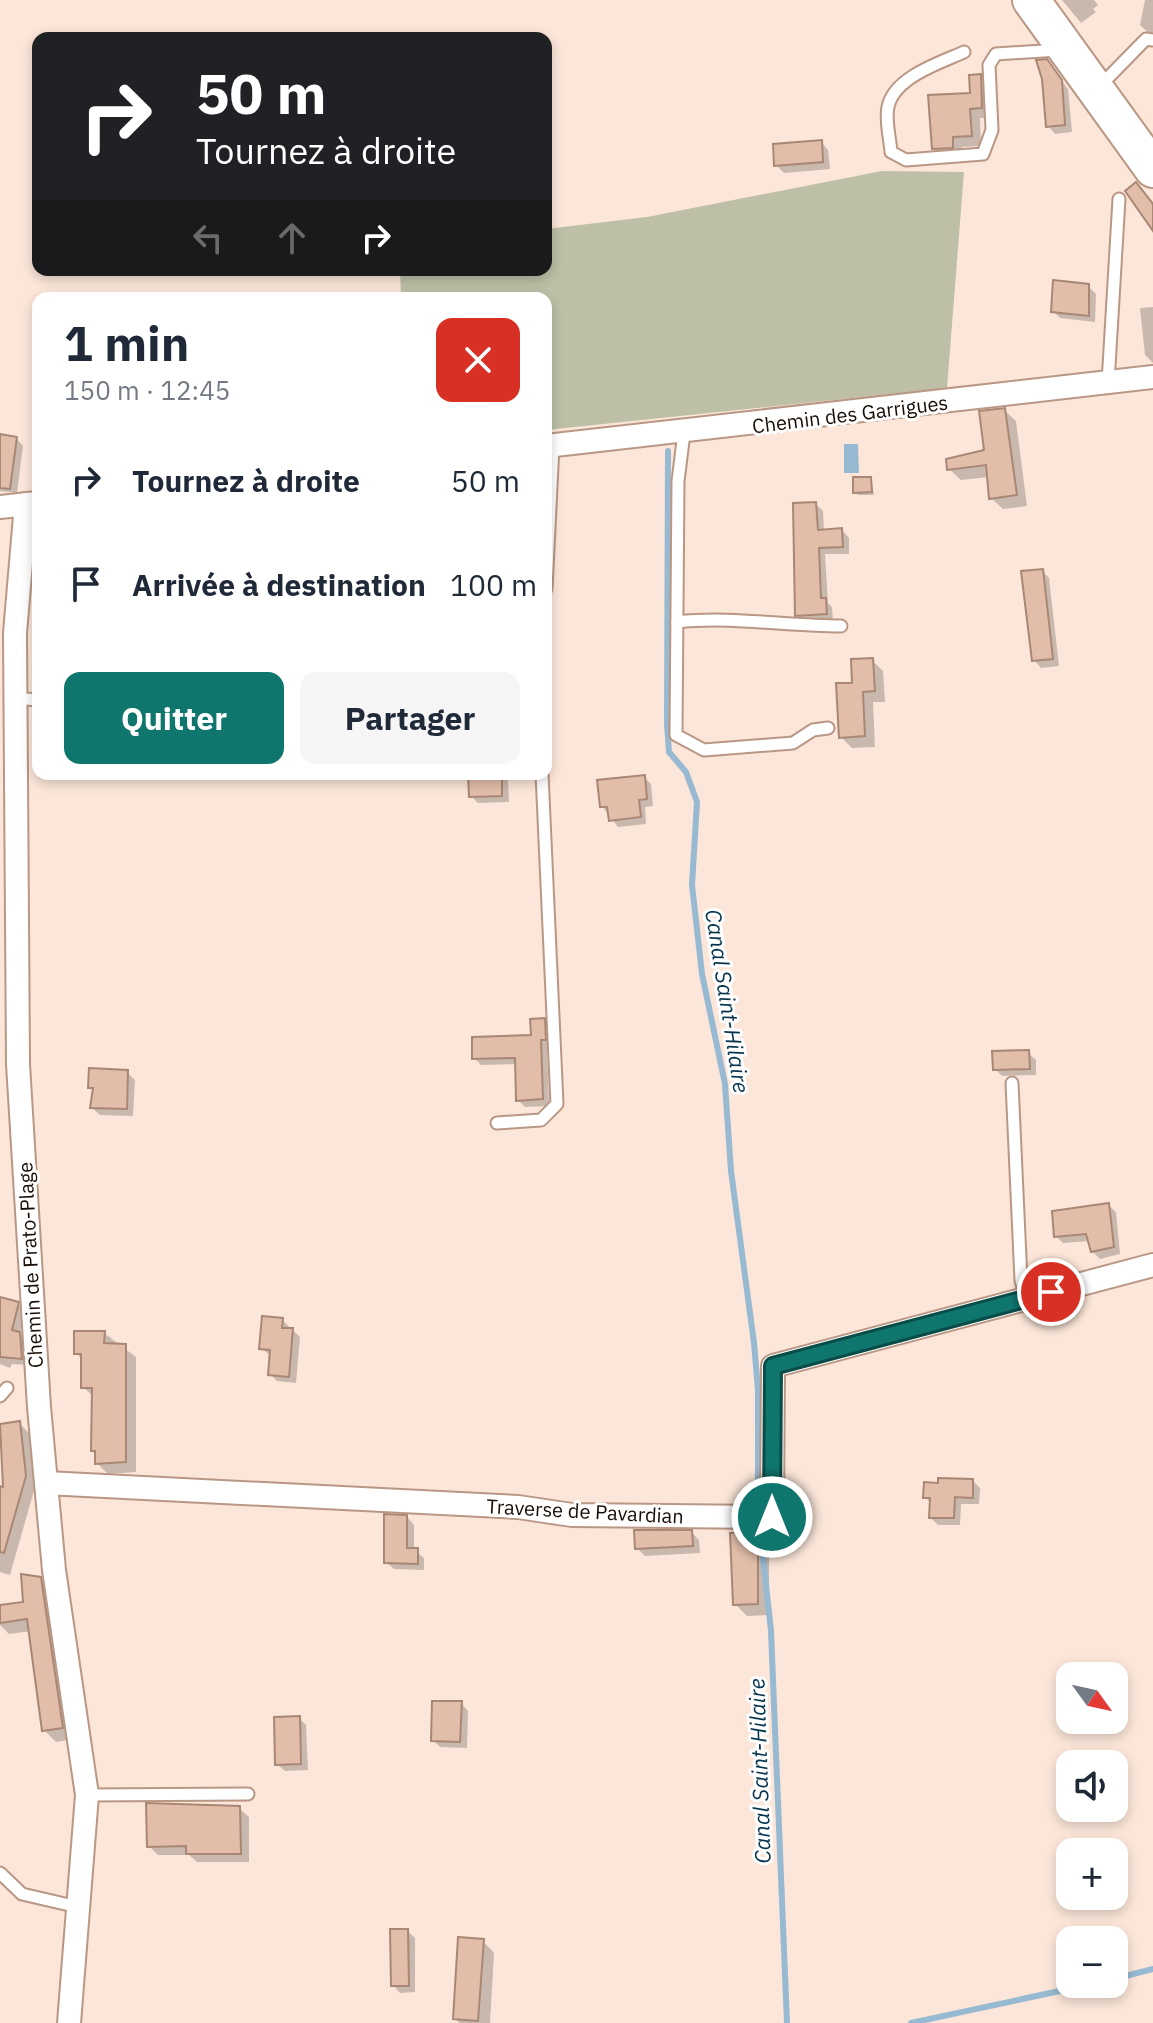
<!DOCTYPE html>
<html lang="fr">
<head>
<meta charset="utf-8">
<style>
  :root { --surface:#fff; --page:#f6f6f7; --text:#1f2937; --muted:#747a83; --accent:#0f766e }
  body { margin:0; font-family:"IBM Plex Sans",sans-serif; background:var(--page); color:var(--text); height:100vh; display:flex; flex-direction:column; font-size:30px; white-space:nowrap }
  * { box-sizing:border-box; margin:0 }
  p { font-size:26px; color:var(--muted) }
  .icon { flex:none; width:44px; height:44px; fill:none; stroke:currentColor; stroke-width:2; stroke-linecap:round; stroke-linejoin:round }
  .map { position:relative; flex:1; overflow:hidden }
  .side { position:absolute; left:32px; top:292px; width:520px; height:488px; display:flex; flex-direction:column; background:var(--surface); border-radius:16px; box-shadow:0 4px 12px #0003 }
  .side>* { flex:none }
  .banner { position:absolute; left:32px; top:32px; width:520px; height:244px; border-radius:16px; box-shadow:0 4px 12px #0003; background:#202124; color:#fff; overflow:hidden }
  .needle { width:52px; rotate:123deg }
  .buttons { position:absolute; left:1056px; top:1662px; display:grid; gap:16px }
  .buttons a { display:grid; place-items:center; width:72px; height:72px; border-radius:16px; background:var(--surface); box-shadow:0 4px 12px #0003; font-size:40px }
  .pin { position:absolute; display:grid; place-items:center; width:68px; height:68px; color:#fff; margin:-34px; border:4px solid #fff; border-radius:50%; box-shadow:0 2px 8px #0007 }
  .me { position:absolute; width:88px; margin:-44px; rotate:0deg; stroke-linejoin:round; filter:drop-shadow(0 0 6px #0008) }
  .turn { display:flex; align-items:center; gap:28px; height:168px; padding:0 32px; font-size:36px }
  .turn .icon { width:104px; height:104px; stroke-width:2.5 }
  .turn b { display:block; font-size:56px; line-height:68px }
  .lanes { display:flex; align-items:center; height:76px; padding:0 32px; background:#0003; justify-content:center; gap:40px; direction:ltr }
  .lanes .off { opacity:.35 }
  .round { display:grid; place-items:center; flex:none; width:84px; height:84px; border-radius:16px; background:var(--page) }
  .overview { display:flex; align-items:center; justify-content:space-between; height:136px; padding:0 32px }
  h1 { font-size:48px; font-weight:700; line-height:60px }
  .primary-button { display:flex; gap:16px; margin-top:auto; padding:16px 32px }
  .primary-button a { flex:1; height:92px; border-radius:16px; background:var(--accent); color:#fff; font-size:32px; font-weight:700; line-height:92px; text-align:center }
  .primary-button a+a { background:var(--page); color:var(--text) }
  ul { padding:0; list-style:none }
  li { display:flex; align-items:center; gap:24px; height:104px; padding:0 32px }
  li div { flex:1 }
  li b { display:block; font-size:30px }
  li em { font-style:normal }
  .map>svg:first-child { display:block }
  .green { fill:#bdc0a6 }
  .water { fill:#97b9d1 }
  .shadow { fill:#0003 }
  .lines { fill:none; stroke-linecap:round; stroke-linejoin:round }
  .stream { stroke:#97b9d1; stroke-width:6 }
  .building { fill:#e2beaa; stroke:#a88774; stroke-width:2 }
  .lane-casing { stroke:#b99784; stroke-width:15 }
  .street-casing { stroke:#b99784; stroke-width:26 }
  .primary-casing { stroke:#b99784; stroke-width:40 }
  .lane { stroke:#fff; stroke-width:11 }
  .street { stroke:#fff; stroke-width:22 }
  .primary { stroke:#fff; stroke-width:36 }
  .route-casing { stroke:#0a4d48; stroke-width:20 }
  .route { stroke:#0f766e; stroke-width:14 }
  .labels { text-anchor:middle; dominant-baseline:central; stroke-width:6; stroke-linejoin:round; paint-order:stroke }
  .street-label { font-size:20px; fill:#180d06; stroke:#fff }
  .water-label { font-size:22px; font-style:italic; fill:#08354e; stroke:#fff }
</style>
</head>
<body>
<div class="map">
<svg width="1153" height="2023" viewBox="0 0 1153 2023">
  <rect width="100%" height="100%" fill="#fce6d9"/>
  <path class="green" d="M882,171L964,172L947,388L546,430V298H401L400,270H546V229L647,217Z"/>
  <path class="water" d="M844,444H858L859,473H844Z"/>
  <g class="shadow">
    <path d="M1062,0H1094L1098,5L1093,9L1096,12L1081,23Z"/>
    <path d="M1145,0H1153V37L1140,25Z"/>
    <path d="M1046,61L1068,89L1072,132L1055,134L1048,126Z"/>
    <path d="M980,76L991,87L992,118H980L981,146L962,147L963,158L945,159L934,148L972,95Z"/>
    <path d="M821,142L828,150L830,169L784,173L776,165Z"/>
    <path d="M1088,286L1096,294L1095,322L1060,318L1053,311Z"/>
    <path d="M1153,307V363L1145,355L1140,308Z"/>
    <path d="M1004,410L1016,421L1027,506L1003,509L991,498L989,477L961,480L949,469L986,452Z"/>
    <path d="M0,436L16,438L23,446L17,493L0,491Z"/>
    <path d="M871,479L874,495H858L855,492Z"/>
    <path d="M816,504L823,511L824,531L842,530L849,538V554H825L828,603L832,607L833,621L804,622L797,615Z"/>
    <path d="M1042,571L1049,578L1059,666L1041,668L1034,660Z"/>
    <path d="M872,660L883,671L885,702H873L875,747L852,748L841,737L854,685Z"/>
    <path d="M470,774H519V779H508L509,802L478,803L471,796Z"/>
    <path d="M644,777L651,784L653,806L645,807L646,824L618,827L602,806Z"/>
    <path d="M544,1020L551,1027L552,1046H547L549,1106L525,1107L518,1100L517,1064L481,1065L474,1058L533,1037Z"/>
    <path d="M1028,1053L1036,1060V1075L1002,1076L995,1069Z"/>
    <path d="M127,1072L135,1080L133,1116L100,1115L92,1108L94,1091L90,1087Z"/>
    <path d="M1108,1205L1116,1212L1120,1254L1100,1259L1092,1251L1090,1241L1063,1243L1056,1236Z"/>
    <path d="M0,1299L18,1304L25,1311L20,1334L27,1342L28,1365L12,1364L10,1368L0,1364Z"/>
    <path d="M282,1320L300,1337L296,1383L277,1381L270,1374L271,1356L261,1348Z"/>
    <path d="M104,1333L136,1357V1472L108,1474L97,1463L93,1450L94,1397L83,1387V1360L76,1353Z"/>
    <path d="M19,1423L29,1433L35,1487L10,1575L0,1572V1493L4,1478L0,1426Z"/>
    <path d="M973,1481L980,1488L979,1504H961L960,1525H938L931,1518L932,1504L925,1497Z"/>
    <path d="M407,1517L414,1525V1550L424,1558V1570L394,1569L386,1562Z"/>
    <path d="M691,1532L699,1540L700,1553L645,1556L637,1548Z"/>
    <path d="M757,1535L769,1546V1615L747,1616L735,1604Z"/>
    <path d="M40,1579L52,1590L73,1739L56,1742L44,1730L31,1631L9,1634L0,1625V1607L25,1603Z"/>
    <path d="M461,1703L468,1711L467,1748L440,1747L433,1740Z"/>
    <path d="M299,1718L306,1725L308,1770L285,1771L277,1764Z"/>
    <path d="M239,1808L249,1817V1862H197L189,1855H158L149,1846Z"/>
    <path d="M407,1931L415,1938V1992L400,1993L393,1985Z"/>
    <path d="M483,1941L494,1953L490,2023H459L455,2018Z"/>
  </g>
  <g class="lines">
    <g class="stream">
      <path d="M668,451L667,724L669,752L686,772L697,802L692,885L702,974L725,1084L731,1171L754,1343L758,1390V1511"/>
      <path d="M759,1520L771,1631L787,2023"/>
      <path d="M1114,1979L1153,1969"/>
      <path d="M911,2023L1092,1984"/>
    </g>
  </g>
  <g class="building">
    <path d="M1047,59L1062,80L1065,125L1046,127L1042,79L1036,60Z"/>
    <path d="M981,74L982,108L970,109L972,136L953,137V148L932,149L928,95L970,93L969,75Z"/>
    <path d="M822,140L823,162L774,166L773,144Z"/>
    <path d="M1136,182L1153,204V231L1125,191Z"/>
    <path d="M1053,280L1089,284V316L1051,312Z"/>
    <path d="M1005,408L1017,495L989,499L986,465L947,470L946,459L984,450L979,411Z"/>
    <path d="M0,434L17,437L10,489L0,488Z"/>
    <path d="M853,477H871L872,492L853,493Z"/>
    <path d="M816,502L818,530L842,528L843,547L819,548L821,598H826L827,614L795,616L793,503Z"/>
    <path d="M1043,569L1053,659L1032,661L1021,571Z"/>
    <path d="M873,658L875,691L863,692L865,736L839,738L836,683H852L851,659Z"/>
    <path d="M468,774H502V796L469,797Z"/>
    <path d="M645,775L647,799L639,800L641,817L609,821L607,807H600L597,780Z"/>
    <path d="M545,1018L546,1040H541L543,1099L516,1101L515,1058L472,1059V1037L531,1035L530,1019Z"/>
    <path d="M1029,1050L1030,1069L993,1070L992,1051Z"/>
    <path d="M89,1068L128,1070L127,1109L90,1108L93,1088H88Z"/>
    <path d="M1109,1203L1114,1247L1091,1252L1086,1234L1054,1237L1052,1211Z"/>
    <path d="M0,1297L19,1302L12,1330L20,1332L22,1359L0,1357Z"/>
    <path d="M262,1316L283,1318L282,1328H293L289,1377L268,1375L270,1350L259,1349Z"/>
    <path d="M74,1331H105L104,1343L126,1344V1462L95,1464V1451H91L92,1388H81V1354H74Z"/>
    <path d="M20,1421L26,1476L4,1553L0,1552V1486L3,1487L0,1424Z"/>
    <path d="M938,1478L973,1479V1498L955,1497L954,1518H929L930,1498H923L924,1482L938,1483Z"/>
    <path d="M384,1514L407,1515V1548H418V1564L384,1563Z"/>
    <path d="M634,1530H692L693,1546L635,1549Z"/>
    <path d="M730,1533H758V1604L733,1605Z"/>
    <path d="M21,1574L41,1577L63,1728L42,1731L27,1619L0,1623V1605L23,1602Z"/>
    <path d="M432,1701H462L460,1742L431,1741Z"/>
    <path d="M300,1716L301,1764L275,1765L274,1717Z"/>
    <path d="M146,1803L240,1806L241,1854H186V1846L147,1847Z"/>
    <path d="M390,1929H408L409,1986H391Z"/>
    <path d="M458,1937L484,1939L478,2021L453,2019Z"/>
  </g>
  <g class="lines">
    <defs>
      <g id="lane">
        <path d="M964,52C940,63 894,77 888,107C885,120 890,138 891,152L906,160L983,154L992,130L989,65L996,54L1058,50"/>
        <path d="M1098,88L1146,39L1153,40"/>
        <path d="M1108,383L1119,199"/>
        <path d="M684,433L678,481L676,735L704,750L793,743L813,730L828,728"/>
        <path d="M546,589L553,445"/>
        <path d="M677,622C731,616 786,626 841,626"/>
        <path d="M15,698L38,700"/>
        <path d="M1012,1083L1021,1280L1026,1299"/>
        <path d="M497,1123L541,1120L557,1104L542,774"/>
        <path d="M0,1396L7,1388"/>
        <path d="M87,1795L248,1794"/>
        <path d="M0,1873L22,1894L78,1907"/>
      </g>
      <g id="street">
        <path d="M546,446L1153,377"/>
        <path d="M26,504L15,633L18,1064L39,1407L54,1570L87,1795L69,2023"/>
        <path d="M0,507L37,503"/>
        <path d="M46,1483L518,1507L572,1515L772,1517L773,1366L1153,1265"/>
      </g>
      <path id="primary" d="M1031,0L1153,169"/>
    </defs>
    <use href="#lane" class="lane-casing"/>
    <use href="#street" class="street-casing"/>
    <use href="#primary" class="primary-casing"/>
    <use href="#lane" class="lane"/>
    <use href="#street" class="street"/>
    <use href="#primary" class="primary"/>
  </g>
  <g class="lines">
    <defs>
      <path id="route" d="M772,1517L773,1366L1051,1292"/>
    </defs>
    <use href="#route" class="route-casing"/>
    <use href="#route" class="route"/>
  </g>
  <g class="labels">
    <g class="street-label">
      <text transform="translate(850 414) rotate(-7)">Chemin des Garrigues</text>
      <text transform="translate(30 1265) rotate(-93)">Chemin de Prato-Plage</text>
      <text transform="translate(585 1511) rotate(3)">Traverse de Pavardian</text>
    </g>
    <g class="water-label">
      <text transform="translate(728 1001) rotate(81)">Canal Saint-Hilaire</text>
      <text transform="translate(759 1771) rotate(-92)">Canal Saint-Hilaire</text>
    </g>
  </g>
</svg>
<div class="buttons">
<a><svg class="needle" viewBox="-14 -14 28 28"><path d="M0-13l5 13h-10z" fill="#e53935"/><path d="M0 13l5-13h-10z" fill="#747a83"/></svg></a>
<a><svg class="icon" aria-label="sound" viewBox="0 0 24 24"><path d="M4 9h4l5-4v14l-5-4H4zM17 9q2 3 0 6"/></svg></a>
<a>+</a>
<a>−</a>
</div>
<div class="pin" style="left:1051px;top:1292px;background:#d93025"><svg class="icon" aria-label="arrive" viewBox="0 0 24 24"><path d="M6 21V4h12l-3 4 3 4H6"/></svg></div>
<svg class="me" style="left:772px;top:1517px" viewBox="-20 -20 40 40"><circle r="17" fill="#0f766e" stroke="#fff" stroke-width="3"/><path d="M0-11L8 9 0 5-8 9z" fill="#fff"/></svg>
<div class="banner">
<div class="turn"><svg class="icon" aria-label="right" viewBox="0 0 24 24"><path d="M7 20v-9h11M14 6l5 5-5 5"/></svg><div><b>50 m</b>Tournez à droite</div></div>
<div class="lanes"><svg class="icon off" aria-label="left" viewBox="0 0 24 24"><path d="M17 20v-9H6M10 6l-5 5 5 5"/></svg><svg class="icon off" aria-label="ahead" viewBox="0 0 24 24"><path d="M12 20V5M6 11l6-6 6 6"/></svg><svg class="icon" aria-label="right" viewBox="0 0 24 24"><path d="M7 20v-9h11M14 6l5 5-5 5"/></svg></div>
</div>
<section class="side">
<div class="overview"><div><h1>1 min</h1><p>150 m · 12:45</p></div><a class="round" style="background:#d93025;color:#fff"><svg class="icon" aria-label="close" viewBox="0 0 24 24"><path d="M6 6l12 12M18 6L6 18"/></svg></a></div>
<ul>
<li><svg class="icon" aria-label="right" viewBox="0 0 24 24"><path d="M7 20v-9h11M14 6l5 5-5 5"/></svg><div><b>Tournez à droite</b></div><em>50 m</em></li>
<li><svg class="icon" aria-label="arrive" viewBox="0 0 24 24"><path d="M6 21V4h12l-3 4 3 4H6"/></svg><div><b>Arrivée à destination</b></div><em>100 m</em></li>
</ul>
<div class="primary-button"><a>Quitter</a><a>Partager</a></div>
</section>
</div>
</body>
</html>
